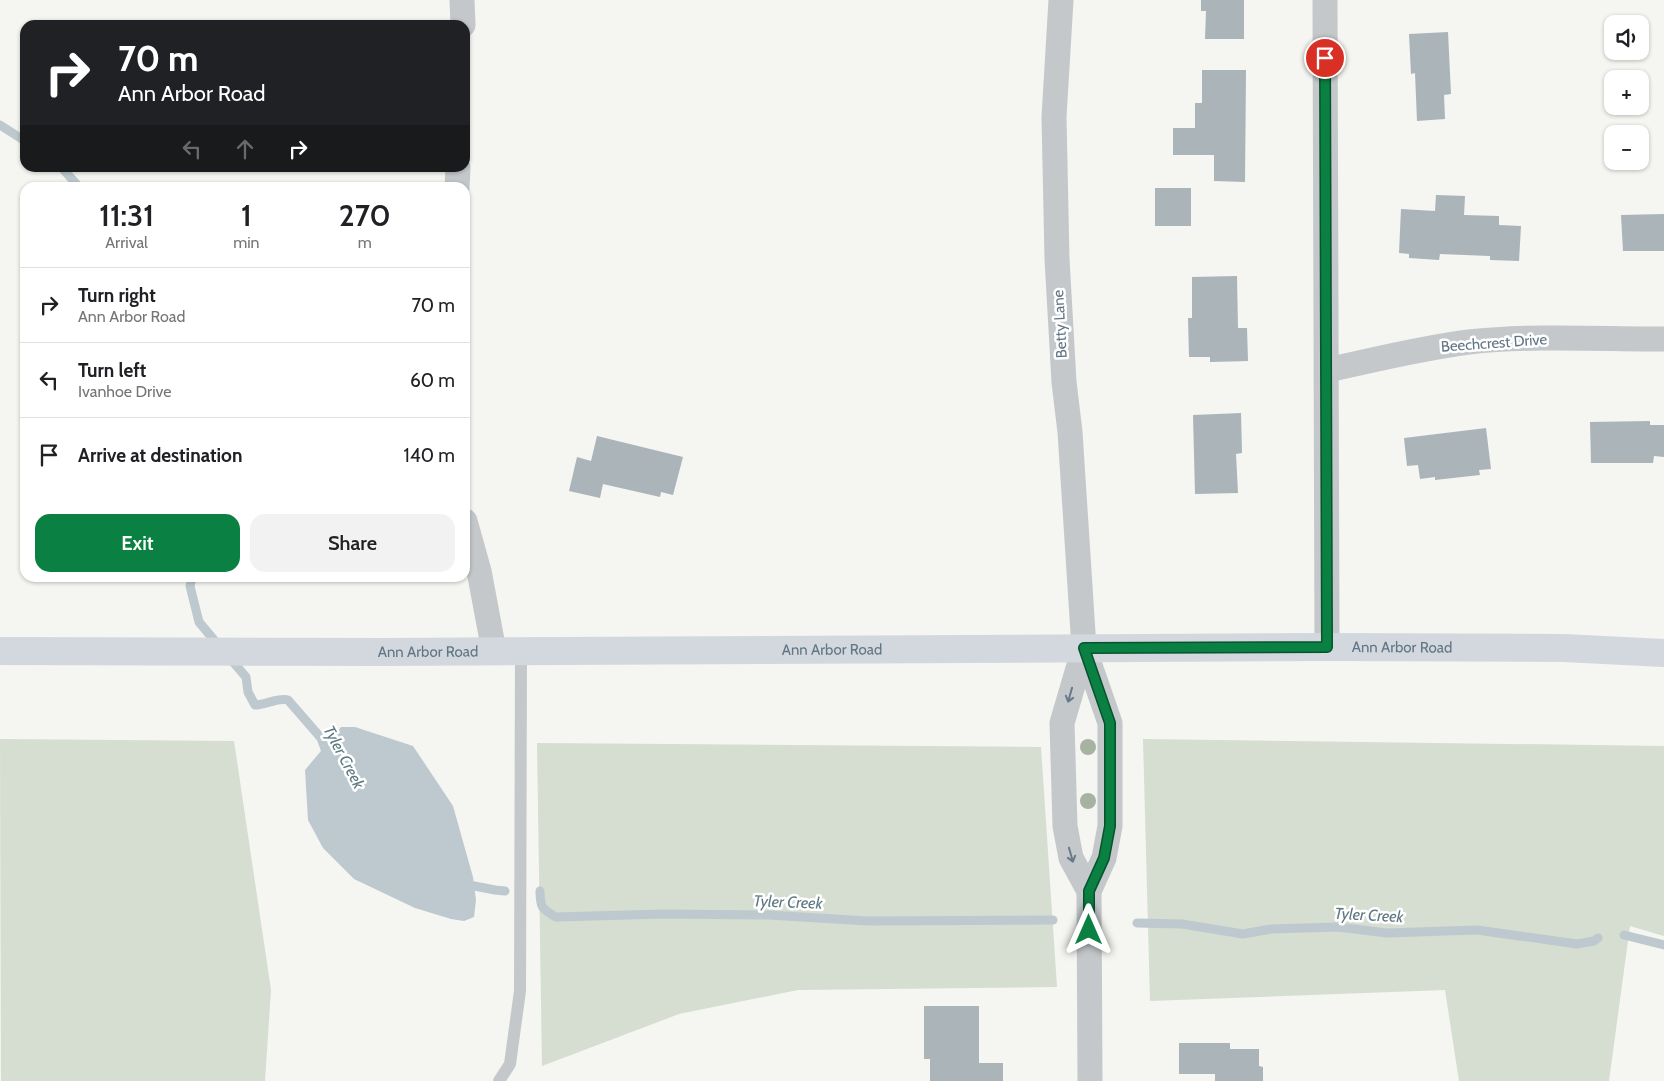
<!DOCTYPE html>
<html lang="en">
<head>
<meta charset="utf-8">
<style>
  :root { --surface:#fff; --page:#f2f2f2; --text:#202124; --muted:#757577; --line:#e0e0e0; --accent:#0b8043 }
  body { margin:0; font-family:Cabin,sans-serif; background:var(--page); color:var(--text); height:100vh; display:flex; flex-direction:column; font-size:19px; white-space:nowrap }
  * { box-sizing:border-box; margin:0 }
  p { font-size:16px; color:var(--muted) }
  .icon { flex:none; width:28px; height:28px; fill:none; stroke:currentColor; stroke-width:2; stroke-linecap:round; stroke-linejoin:round }
  .map { position:relative; flex:1; overflow:hidden }
  .sheet { position:absolute; left:20px; top:182px; width:450px; height:400px; display:flex; flex-direction:column; background:var(--surface); border-radius:15px; box-shadow:0 1px 4px #0004 }
  .sheet>* { flex:none }
  .banner { position:absolute; left:20px; top:20px; width:450px; height:152px; border-radius:15px; box-shadow:0 1px 4px #0004; background:#202124; color:#fff; overflow:hidden }
  .fabs { position:absolute; left:1604px; top:15px; display:grid; gap:10px }
  .fabs a { display:grid; place-items:center; width:45px; height:45px; border-radius:10px; background:var(--surface); box-shadow:0 1px 4px #0004; font-size:25px }
  .pin { position:absolute; display:grid; place-items:center; width:42px; height:42px; color:#fff; margin:-21px; border:2px solid #fff; border-radius:50%; box-shadow:0 1px 5px #0007 }
  .me { position:absolute; width:55px; margin:-28px; rotate:0deg; stroke-linejoin:round; filter:drop-shadow(0 0 4px #0008) }
  .turn { display:flex; align-items:center; gap:18px; height:105px; padding:0 15px; font-size:22px }
  .turn .icon { width:65px; height:65px; stroke-width:2.5 }
  .turn b { display:block; font-size:35px; line-height:42px }
  .lanes { display:flex; align-items:center; height:48px; padding:0 15px; background:#0003; justify-content:center; gap:25px; direction:ltr }
  .lanes .off { opacity:.35 }
  .eta { display:flex; justify-content:space-evenly; align-items:center; height:85px; text-align:center }
  .eta b { font-size:30px; font-weight:600; line-height:35px }
  .cta { display:flex; gap:10px; margin-top:auto; padding:10px 15px }
  .cta a { flex:1; height:58px; border-radius:15px; background:var(--accent); color:#fff; font-size:20px; font-weight:600; line-height:58px; text-align:center }
  .cta a+a { background:var(--page); color:var(--text) }
  ul { padding:0; list-style:none }
  li { display:flex; align-items:center; gap:15px; height:75px; padding:0 15px; border-top:1px solid var(--line) }
  li div { flex:1 }
  li b { display:block; font-size:19px }
  li em { font-style:normal }
  .map>svg:first-child { display:block }
  .green { fill:#d6ddd1 }
  .water { fill:#bdc9ce }
  .lines { fill:none; stroke-linecap:round; stroke-linejoin:round }
  .stream { stroke:#bdc9ce; stroke-width:9 }
  .building { fill:#aab4b9 }
  .lane { stroke:#c4c8cb; stroke-width:12 }
  .street { stroke:#c4c8cb; stroke-width:25 }
  .secondary { stroke:#d2d8dd; stroke-width:28 }
  .tree { fill:#a6b2a2 }
  .oneway { stroke:#667988 }
  .route-casing { stroke:#07532c; stroke-width:12 }
  .route { stroke:#0b8043; stroke-width:9 }
  .labels { text-anchor:middle; dominant-baseline:central; stroke-width:5; stroke-linejoin:round; paint-order:stroke }
  .street-label { font-size:15px; fill:#617585; stroke:#fff }
  .water-label { font-size:16px; font-style:italic; fill:#5d7882; stroke:#fff }
</style>
</head>
<body>
<div class="map">
<svg width="1664" height="1081" viewBox="0 0 1664 1081">
  <rect width="100%" height="100%" fill="#f5f5f1"/>
  <g class="green">
    <path d="M0,739L234,741L271,990L265,1081H1Z"/>
    <path d="M1143,739L1664,746V936L1630,926L1609,1081H1459L1445,990L1150,1001Z"/>
    <path d="M537,743L1041,747L1057,987L798,990L679,1014L542,1066Z"/>
  </g>
  <path class="water" d="M341,727H355L413,746L453,806L473,877L476,900L474,917L464,921L451,919L415,908L354,879L323,848L308,820L305,770Z"/>
  <g class="lines">
    <g class="stream">
      <path d="M0,125L25,141"/>
      <path d="M62,168L80,188"/>
      <path d="M192,578L190,586L199,622L219,646"/>
      <path d="M228,656L246,677L248,692L255,705C266,705 278,697 288,700L321,738L328,757"/>
      <path d="M464,884L495,890L505,891"/>
      <path d="M540,891C540,908 542,909 556,917L664,914L769,915L868,921L1053,920"/>
      <path d="M1137,923L1182,924L1243,934L1271,929L1338,927L1387,933L1477,930L1577,944L1594,941L1598,938"/>
      <path d="M1624,935L1664,945"/>
    </g>
  </g>
  <g class="building">
    <path d="M1201,0H1244V39H1205L1206,11H1201Z"/>
    <path d="M1448,32L1451,94L1444,95L1445,119L1417,121L1415,73L1411,74L1409,34Z"/>
    <path d="M1202,70H1246L1245,182L1214,181V155H1173V128H1195V103H1202Z"/>
    <rect x="1155" y="188" width="36" height="38"/>
    <path d="M1436,195L1465,196L1464,215L1499,216V225L1521,226L1519,261L1490,260V256L1440,254L1439,260L1409,258V254L1399,253L1401,209L1435,211Z"/>
    <path d="M1664,214V251H1623L1621,215Z"/>
    <path d="M1237,276L1238,328H1247L1248,361L1210,362V357H1189L1188,318H1192V277Z"/>
    <path d="M1241,413L1242,453L1236,454L1238,493L1195,494L1193,415Z"/>
    <path d="M1650,421V425H1664V457L1654,456L1653,463H1591L1590,422Z"/>
    <path d="M1486,428L1491,469L1479,470L1480,475L1435,480V477L1420,479L1418,465L1407,466L1404,438Z"/>
    <path d="M597,436L683,457L673,495L661,492L660,497L603,484L600,498L569,491L577,457L591,461Z"/>
    <path d="M924,1006H979V1063H1003V1081H930V1059H924Z"/>
    <path d="M1179,1043H1230V1049H1259V1066L1263,1067V1081H1215V1074H1179Z"/>
  </g>
  <g class="lines">
    <path class="lane" d="M499,1081L510,1064L520,991L521,651"/>
    <g class="street">
      <path d="M462,0L463,25"/>
      <path d="M1061,0L1054,117L1057,259L1064,382L1070,432L1084,648L1110,723V826L1104,858L1089,891L1090,1081"/>
      <path d="M1325,0L1327,647"/>
      <path d="M457,188L458,168"/>
      <path d="M1327,370C1374,360 1421,348 1469,342C1534,335 1600,339 1664,339"/>
      <path d="M465,521L479,571L494,651"/>
      <path d="M1084,648L1062,723L1065,826L1071,858L1089,891"/>
    </g>
    <path class="secondary" id="s1" d="M0,651L386,652L1327,647L1564,648L1664,653"/>
  </g>
  <g class="tree">
    <circle cx="1088" cy="747" r="8"/>
    <circle cx="1088" cy="801" r="8"/>
  </g>
  <defs><path id="oneway-shaft" d="M-6 0H5M1.5-3L5.5 0L1.5 3" fill="none" stroke-width="1.6" stroke-linecap="round" stroke-linejoin="round" transform="scale(1.25)"/></defs>
  <g class="oneway">
    <use href="#oneway-shaft" transform="translate(1070 695) rotate(106)"/>
    <use href="#oneway-shaft" transform="translate(1071 855) rotate(74)"/>
  </g>
  <g class="lines">
    <defs>
      <path id="route" d="M1089,930V891L1104,858L1110,826V723L1084,648L1327,647L1325,58"/>
    </defs>
    <use href="#route" class="route-casing"/>
    <use href="#route" class="route"/>
  </g>
  <g class="labels">
    <g class="street-label">
      <text transform="translate(1060 324) rotate(-93)">Betty Lane</text>
      <text transform="translate(1494 343) rotate(-4)">Beechcrest Drive</text>
      <text stroke="none"><textPath href="#s1" startOffset="1402">Ann Arbor Road</textPath></text>
      <text stroke="none"><textPath href="#s1" startOffset="832">Ann Arbor Road</textPath></text>
      <text stroke="none"><textPath href="#s1" startOffset="428">Ann Arbor Road</textPath></text>
    </g>
    <g class="water-label">
      <text transform="translate(344 757) rotate(62)">Tyler Creek</text>
      <text transform="translate(788 902) rotate(2)">Tyler Creek</text>
      <text transform="translate(1369 915) rotate(3)">Tyler Creek</text>
    </g>
  </g>
</svg>
<div class="fabs">
<a><svg class="icon" aria-label="sound" viewBox="0 0 24 24"><path d="M4 9h4l5-4v14l-5-4H4zM17 9q2 3 0 6"/></svg></a>
<a>+</a>
<a>−</a>
</div>
<div class="pin" style="left:1325px;top:58px;background:#d93025"><svg class="icon" aria-label="arrive" viewBox="0 0 24 24"><path d="M6 21V4h12l-3 4 3 4H6"/></svg></div>
<svg class="me" style="left:1089px;top:930px" viewBox="-20 -20 40 40"><path d="M0-17L14 15 0 8-14 15z" fill="#0b8043" stroke="#fff" stroke-width="4"/></svg>
<div class="banner">
<div class="turn"><svg class="icon" aria-label="right" viewBox="0 0 24 24"><path d="M7 20v-9h11M14 6l5 5-5 5"/></svg><div><b>70 m</b>Ann Arbor Road</div></div>
<div class="lanes"><svg class="icon off" aria-label="left" viewBox="0 0 24 24"><path d="M17 20v-9H6M10 6l-5 5 5 5"/></svg><svg class="icon off" aria-label="ahead" viewBox="0 0 24 24"><path d="M12 20V5M6 11l6-6 6 6"/></svg><svg class="icon" aria-label="right" viewBox="0 0 24 24"><path d="M7 20v-9h11M14 6l5 5-5 5"/></svg></div>
</div>
<section class="sheet">
<div class="eta">
<div><b>11:31</b><p>Arrival</p></div>
<div><b>1</b><p>min</p></div>
<div><b>270</b><p>m</p></div>
</div>
<ul>
<li><svg class="icon" aria-label="right" viewBox="0 0 24 24"><path d="M7 20v-9h11M14 6l5 5-5 5"/></svg><div><b>Turn right</b><p>Ann Arbor Road</p></div><em>70 m</em></li>
<li><svg class="icon" aria-label="left" viewBox="0 0 24 24"><path d="M17 20v-9H6M10 6l-5 5 5 5"/></svg><div><b>Turn left</b><p>Ivanhoe Drive</p></div><em>60 m</em></li>
<li><svg class="icon" aria-label="arrive" viewBox="0 0 24 24"><path d="M6 21V4h12l-3 4 3 4H6"/></svg><div><b>Arrive at destination</b></div><em>140 m</em></li>
</ul>
<div class="cta"><a>Exit</a><a>Share</a></div>
</section>
</div>
</body>
</html>
